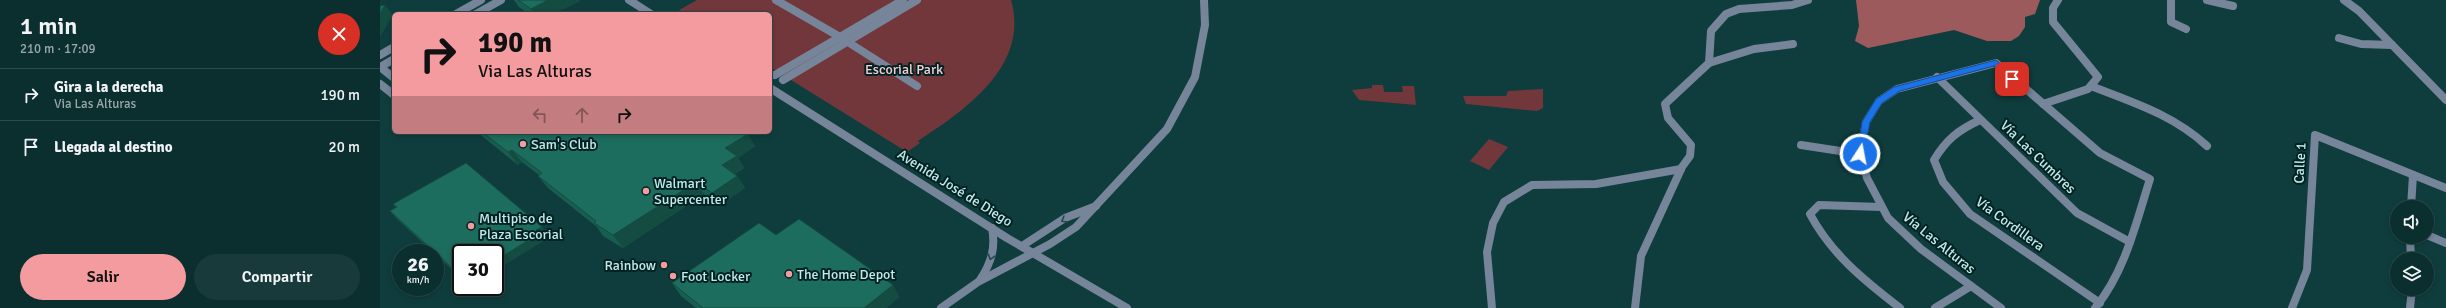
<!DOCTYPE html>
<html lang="es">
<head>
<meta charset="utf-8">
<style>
  :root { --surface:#0b2e2e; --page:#193a3a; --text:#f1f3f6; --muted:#9aa8aa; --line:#2b4a4a; --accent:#f49b9f }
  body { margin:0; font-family:Signika,sans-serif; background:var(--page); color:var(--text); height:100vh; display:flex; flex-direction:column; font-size:15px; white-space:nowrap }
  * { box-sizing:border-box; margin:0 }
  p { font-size:13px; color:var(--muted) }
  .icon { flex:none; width:22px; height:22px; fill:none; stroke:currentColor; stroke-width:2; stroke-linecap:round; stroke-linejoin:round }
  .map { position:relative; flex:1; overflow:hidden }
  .panel { display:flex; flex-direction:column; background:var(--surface); width:380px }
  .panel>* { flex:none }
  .banner { position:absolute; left:12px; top:12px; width:380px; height:122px; border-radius:6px; box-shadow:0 2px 6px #0003,0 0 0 1px var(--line); background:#f49b9f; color:#111; overflow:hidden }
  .controls { position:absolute; left:2010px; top:200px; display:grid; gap:8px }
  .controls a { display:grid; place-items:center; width:44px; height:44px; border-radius:50%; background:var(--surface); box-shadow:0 2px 6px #0003,0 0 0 1px var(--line); font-size:20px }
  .speed { position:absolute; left:12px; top:244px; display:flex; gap:8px; font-size:20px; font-weight:700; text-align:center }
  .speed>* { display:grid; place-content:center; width:52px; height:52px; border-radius:50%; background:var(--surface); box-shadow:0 2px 6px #0003,0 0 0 1px var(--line); line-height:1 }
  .speed small { font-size:10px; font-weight:400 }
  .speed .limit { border:2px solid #111; border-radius:6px; background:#fff; color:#111 }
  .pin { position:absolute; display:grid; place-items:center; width:34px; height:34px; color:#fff; margin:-17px; border-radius:8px; box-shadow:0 2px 6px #0006 }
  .me { position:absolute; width:44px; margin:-22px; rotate:11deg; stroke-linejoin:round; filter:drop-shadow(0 0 3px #0008) }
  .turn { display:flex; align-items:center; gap:14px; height:84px; padding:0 20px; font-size:18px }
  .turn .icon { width:52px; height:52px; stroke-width:2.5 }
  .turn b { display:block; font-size:28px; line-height:34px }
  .lanes { display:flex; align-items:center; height:38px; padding:0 20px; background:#0003; justify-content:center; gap:20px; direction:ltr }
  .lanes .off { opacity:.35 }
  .round { display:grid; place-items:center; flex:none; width:42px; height:42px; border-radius:21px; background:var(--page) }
  .head { display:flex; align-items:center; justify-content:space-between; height:68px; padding:0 20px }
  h1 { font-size:24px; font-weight:600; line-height:30px }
  .cta { display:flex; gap:8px; margin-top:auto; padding:8px 20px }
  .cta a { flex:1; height:46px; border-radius:24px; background:var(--accent); color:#111; font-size:16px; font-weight:600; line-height:46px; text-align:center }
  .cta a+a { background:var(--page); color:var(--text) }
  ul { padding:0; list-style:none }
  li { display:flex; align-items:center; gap:12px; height:52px; padding:0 20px; border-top:1px solid var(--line) }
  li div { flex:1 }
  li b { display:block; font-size:15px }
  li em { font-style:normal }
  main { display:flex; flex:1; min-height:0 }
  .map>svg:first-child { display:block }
  .green { fill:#72373b }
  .forest { fill:#9c5a5d }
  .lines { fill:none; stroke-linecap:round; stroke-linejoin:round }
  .minor { stroke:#76859a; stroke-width:8 }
  .wall { fill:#185e50 }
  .shaded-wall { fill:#144c41 }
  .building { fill:#1c6d5d; stroke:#144c41 }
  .oneway { stroke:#29454d }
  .route { fill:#1a73e8; stroke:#114b97 }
  .poi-dot { fill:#f49b9f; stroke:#002223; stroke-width:1.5 }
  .labels { text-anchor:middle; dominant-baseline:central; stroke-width:4; stroke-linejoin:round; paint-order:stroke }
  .park-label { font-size:14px; fill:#f8cfd0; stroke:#002223 }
  .poi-label { font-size:14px; fill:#c3e9e9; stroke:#002223; text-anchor:start }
  .street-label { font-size:14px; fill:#c3e9e9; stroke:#002223 }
</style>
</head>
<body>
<main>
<section class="panel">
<div class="head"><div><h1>1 min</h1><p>210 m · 17:09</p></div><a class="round" style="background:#d93025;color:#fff"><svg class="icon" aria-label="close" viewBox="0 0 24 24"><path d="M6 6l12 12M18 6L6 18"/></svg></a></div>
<ul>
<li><svg class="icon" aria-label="right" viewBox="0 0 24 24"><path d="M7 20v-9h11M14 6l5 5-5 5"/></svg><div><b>Gira a la derecha</b><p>Via Las Alturas</p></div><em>190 m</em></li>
<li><svg class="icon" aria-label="arrive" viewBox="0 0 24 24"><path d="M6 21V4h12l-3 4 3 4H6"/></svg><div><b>Llegada al destino</b></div><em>20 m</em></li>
</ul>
<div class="cta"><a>Salir</a><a>Compartir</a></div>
</section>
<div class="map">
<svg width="2066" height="308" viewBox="0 0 2066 308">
  <rect width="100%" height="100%" fill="#0f3d3d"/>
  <g class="green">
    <path d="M317,0H631C650,66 585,110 538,141L540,143L527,152L390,67V14H305L299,10Z"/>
    <path d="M992,85H1003L1004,92H1023L1022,86H1034L1036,105L979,100L972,90L992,88Z"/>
    <path d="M1163,89V108L1157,111L1086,104L1083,96H1126L1128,91Z"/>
    <path d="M1109,139L1128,147L1109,170L1090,161Z"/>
  </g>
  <path class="forest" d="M1476,0H1660L1655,14L1645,17V27L1639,36L1631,41H1607L1574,30L1488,48L1475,41L1479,26Z"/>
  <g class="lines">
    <g class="minor">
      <path d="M249,0L271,14"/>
      <path d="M396,0L460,37L537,86"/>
      <path d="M1791,0V22L1806,29"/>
      <path d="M1827,0L1853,6"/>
      <path d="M1964,0L1979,11L2066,100"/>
      <path d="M76,14L101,0"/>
      <path d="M96,14L121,0"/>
      <path d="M1959,38L1981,44L2012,45"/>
      <path d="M0,55L14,47"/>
      <path d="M14,59L0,67L14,78"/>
      <path d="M1329,63L1374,49L1413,44"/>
      <path d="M395,75L523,0"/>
      <path d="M1557,77L1697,213L1750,242"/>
      <path d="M403,80L537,0"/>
      <path d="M0,84L14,95"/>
      <path d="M1711,86C1752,102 1794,115 1827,146"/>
      <path d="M390,88L627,238L747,308"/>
      <path d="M1663,104L1708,89L1718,77L1673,22V8L1678,0"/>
      <path d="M1600,120C1578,130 1566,140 1554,160L1563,182L1590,214L1720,303"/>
      <path d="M1421,145L1480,154"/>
      <path d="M1501,207L1439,205L1430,214C1451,254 1485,281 1520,308"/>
      <path d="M2031,207L2033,175"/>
      <path d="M2047,235L2066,243"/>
      <path d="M2030,237L2031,259"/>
      <path d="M642,246L685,218L716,206"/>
      <path d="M600,280C611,263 616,248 612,228"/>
      <path d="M561,308L598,282L670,244L696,227L787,129L815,77L825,25L824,0"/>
      <path d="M1112,308L1107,252L1113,223L1124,202L1152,185L1216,184L1301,169"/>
      <path d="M1255,308L1261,256L1302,167L1310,156L1311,145L1288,118L1285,104L1329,63L1331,31L1346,14L1359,9L1412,5L1428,0"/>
      <path d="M1555,308L1591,286"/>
      <path d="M1621,308L1541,249L1508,218L1487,178L1480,154L1486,122L1499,101L1517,89L1616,63L1720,153L1770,179C1756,223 1745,272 1715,308"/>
      <path d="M1912,308L1927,270L1935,135L2066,188"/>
      <path d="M2030,308L2032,289"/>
    </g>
  </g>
  <g class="wall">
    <path d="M134,0H199L200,1L173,14H149L139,7Z"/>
    <path d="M97,132H365L375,146L358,158L364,168L355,174L357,176L365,188L340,205L324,194L243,248L223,236L217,227L168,188L158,176L159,175L142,162L138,165Z"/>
    <path d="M13,204L162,227L167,233L162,237L165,240L81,253V278L16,218L10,211L16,208Z"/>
    <path d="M396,235L513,285L519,297L506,308H316L301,296L292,283Z"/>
  </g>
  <g class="shaded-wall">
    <path d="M168,0H199L200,1L173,14H154L151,9Z"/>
    <path d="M5,5L13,15L0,37V14Z"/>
    <path d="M368,134L375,146L358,158L364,168L350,178L342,165L345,148Z"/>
    <path d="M132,150L142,162L138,165L128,152Z"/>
    <path d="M357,176L365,188L340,205L332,193Z"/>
    <path d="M316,182L324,194L243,248L233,235Z"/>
    <path d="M162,227L167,233L162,237L165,240L115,271V261L156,230Z"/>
    <path d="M513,285L519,297L506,308H484Z"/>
  </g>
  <g class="building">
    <path d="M138,0H168L151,9Z"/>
    <path d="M5,5L0,14V6Z"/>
    <path d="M102,132H365L368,134L345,148L357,156L342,165L357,176L332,193L316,182L233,235L214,223L216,221L158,176L162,173L132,150L128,152Z"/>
    <path d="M86,163L162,227L156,230L160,233L115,261V253H81V276L10,211L17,207L13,204Z"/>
    <path d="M419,219L513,285L484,308H323L292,283L379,223L396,235Z"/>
  </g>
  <defs><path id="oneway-chevron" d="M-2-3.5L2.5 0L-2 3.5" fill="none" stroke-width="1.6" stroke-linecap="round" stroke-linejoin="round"/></defs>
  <g class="oneway">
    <use href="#oneway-chevron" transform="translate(684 220) rotate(150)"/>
    <use href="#oneway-chevron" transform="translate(611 257) rotate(106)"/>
  </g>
  <path class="route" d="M1616,60L1635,77V81H1629L1614,66L1520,91L1502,103L1490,122L1484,154L1483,157H1477L1482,122L1496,99L1514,87Z"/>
  <g class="poi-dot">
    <circle cx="143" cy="144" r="4"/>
    <circle cx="266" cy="191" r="4"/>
    <circle cx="91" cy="226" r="4"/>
    <circle cx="284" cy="265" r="4"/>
    <circle cx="409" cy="274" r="4"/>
    <circle cx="293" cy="276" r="4"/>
  </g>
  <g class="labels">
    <g class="park-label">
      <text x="524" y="69">Escorial Park</text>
    </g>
    <g class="poi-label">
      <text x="151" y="144">Sam's Club</text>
      <text x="274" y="183">Walmart<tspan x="274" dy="16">Supercenter</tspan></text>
      <text x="99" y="218">Multipiso de<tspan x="99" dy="16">Plaza Escorial</tspan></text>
      <text x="276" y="265" text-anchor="end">Rainbow</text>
      <text x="417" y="274">The Home Depot</text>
      <text x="301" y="276">Foot Locker</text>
    </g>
    <g class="street-label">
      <text transform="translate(1658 157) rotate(44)">Vía Las Cumbres</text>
      <text transform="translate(1920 163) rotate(-87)">Calle 1</text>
      <text transform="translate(575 188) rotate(32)">Avenida José de Diego</text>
      <text transform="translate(1630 224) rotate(36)">Vía Cordillera</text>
      <text transform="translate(1559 243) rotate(39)">Vía Las Alturas</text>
    </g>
  </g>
</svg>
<div class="controls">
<a><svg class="icon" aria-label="sound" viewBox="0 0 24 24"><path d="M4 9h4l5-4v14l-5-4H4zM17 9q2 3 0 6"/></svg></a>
<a><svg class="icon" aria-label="layers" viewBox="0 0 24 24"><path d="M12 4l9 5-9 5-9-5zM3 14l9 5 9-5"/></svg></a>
</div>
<div class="speed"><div>26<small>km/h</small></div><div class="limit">30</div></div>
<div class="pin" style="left:1632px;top:79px;background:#d93025"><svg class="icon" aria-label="arrive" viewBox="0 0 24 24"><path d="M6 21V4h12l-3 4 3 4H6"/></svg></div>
<svg class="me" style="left:1480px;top:154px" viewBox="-20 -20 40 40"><circle r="17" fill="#1a73e8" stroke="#fff" stroke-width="3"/><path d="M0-11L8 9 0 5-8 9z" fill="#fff"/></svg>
<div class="banner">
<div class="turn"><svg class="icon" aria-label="right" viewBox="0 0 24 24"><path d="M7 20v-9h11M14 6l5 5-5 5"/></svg><div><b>190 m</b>Via Las Alturas</div></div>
<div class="lanes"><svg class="icon off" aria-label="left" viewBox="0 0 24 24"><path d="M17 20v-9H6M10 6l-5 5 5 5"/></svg><svg class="icon off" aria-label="ahead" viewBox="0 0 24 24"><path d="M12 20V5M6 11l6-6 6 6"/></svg><svg class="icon" aria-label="right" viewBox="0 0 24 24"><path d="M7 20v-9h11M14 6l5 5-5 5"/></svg></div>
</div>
</div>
</main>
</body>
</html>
